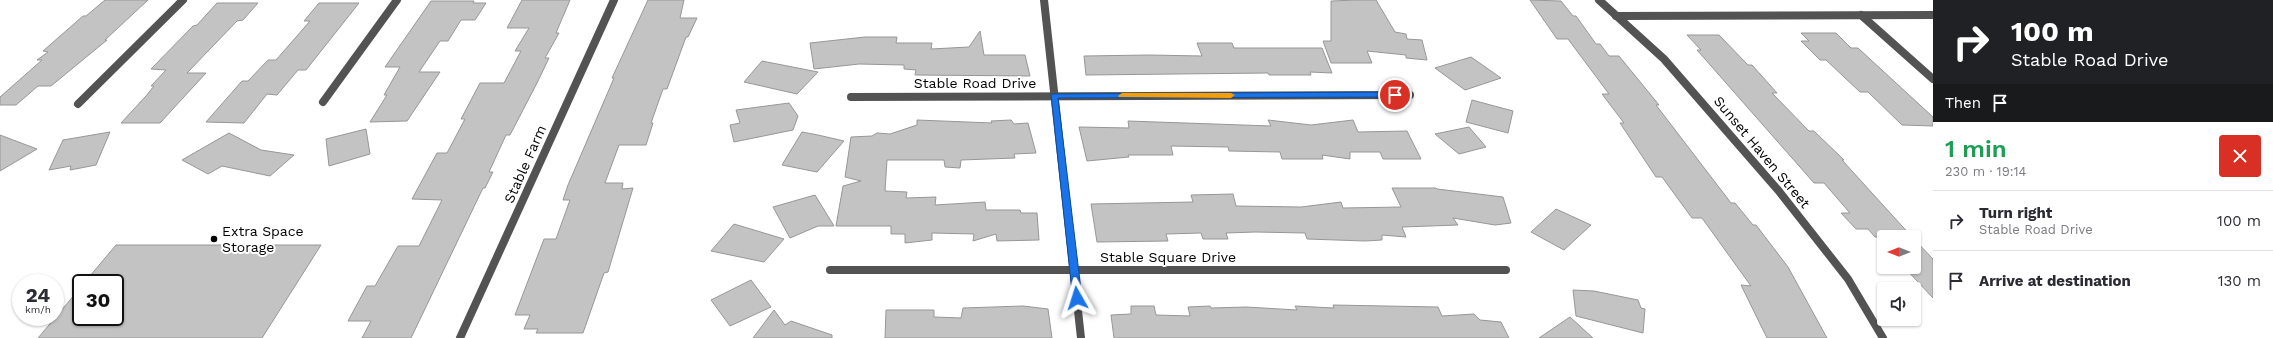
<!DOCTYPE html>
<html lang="en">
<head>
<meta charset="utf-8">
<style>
  :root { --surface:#fff; --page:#f2f2f3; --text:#2b2b33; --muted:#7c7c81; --line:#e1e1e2 }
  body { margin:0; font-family:"Work Sans",sans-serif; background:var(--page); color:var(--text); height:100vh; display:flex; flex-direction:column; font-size:15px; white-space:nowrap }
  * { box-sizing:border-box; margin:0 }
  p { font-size:13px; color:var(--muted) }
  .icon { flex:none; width:22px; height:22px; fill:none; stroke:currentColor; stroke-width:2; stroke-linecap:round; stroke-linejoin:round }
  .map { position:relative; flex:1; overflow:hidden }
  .drawer { display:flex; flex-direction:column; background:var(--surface); width:340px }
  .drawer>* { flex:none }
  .guide { background:#202124; color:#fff; overflow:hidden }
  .needle { width:26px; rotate:270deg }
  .tools { position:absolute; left:1877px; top:230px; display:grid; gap:8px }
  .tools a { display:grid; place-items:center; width:44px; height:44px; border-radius:4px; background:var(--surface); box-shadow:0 1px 3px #0004; font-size:20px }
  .speed { position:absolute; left:12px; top:274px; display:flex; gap:8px; font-size:20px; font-weight:700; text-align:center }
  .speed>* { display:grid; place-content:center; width:52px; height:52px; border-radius:50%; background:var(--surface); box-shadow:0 1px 3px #0004; line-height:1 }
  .speed small { font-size:10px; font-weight:400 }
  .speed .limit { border:2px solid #111; border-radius:6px; background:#fff; color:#111 }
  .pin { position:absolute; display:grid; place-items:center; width:34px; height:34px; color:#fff; margin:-17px; border:2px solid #fff; border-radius:50%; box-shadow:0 1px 4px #0007 }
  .me { position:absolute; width:44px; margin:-22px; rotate:354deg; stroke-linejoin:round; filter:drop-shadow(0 0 3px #0008) }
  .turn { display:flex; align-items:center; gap:14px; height:84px; padding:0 12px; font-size:18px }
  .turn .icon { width:52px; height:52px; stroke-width:2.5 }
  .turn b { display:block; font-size:28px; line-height:34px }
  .then { display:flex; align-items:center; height:38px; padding:0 12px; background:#0003; gap:8px; font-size:15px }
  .round { display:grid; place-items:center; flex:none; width:42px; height:42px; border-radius:4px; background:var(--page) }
  .headline { display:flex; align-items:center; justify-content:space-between; height:68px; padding:0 12px }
  h1 { font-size:24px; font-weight:600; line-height:30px; color:#1e9e55 }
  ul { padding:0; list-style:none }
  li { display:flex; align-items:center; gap:12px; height:60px; padding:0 12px; border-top:1px solid var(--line) }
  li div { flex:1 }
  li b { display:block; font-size:15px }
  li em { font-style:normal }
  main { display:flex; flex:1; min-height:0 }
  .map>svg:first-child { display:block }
  .building { fill:#c3c3c3; stroke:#979797 }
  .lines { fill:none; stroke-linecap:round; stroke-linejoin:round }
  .minor { stroke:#535353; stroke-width:8 }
  .route { fill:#1a73e8; stroke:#114b97 }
  .slow { fill:#f59e0b }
  .poi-dot { fill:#000; stroke:#fff; stroke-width:1.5 }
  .labels { text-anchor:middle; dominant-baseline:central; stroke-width:4; stroke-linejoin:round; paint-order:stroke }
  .street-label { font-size:14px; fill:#000; stroke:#fff }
  .poi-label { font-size:14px; fill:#000; stroke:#fff; text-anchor:start }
</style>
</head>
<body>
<main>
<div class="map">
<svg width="1933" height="338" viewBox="0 0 1933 338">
  <rect width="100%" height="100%" fill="#fff"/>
  <g class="building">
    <path d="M105,0H148L105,40H107L51,86H38L16,105H0V97L42,60H37L48,52L43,51L83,16H86Z"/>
    <path d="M522,0H570L556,33H559L545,58H549L537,83L510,135H506L489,172H493L485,188H483L411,338H362L371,321H348L367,286H375L398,246H419L442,200L412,199L437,153H447L465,119H461L480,83H504L521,51H515L529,28H507Z"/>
    <path d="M648,0H684L680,18H697L688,37H686L667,89H663L651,123H653L646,145H619L605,183H623L622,189L633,188L608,272L604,273L583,333H536L538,329H524L530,315H515L544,239H556L570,200H563L568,185L614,78H612Z"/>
    <path d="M1357,0H1376L1395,32L1406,34L1407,39L1422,40L1427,60L1406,58V55L1367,51L1372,63H1331L1323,41H1331V1Z"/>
    <path d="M1530,0L1561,1L1573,16H1576L1596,44H1600L1609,56H1619L1659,105H1656L1731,203H1735L1753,225H1756L1788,267L1827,338H1767L1741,285L1751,286L1702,218H1692L1662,177H1656L1620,123H1624L1602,94H1609L1568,39H1557Z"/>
    <path d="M431,1H474L473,3H486L475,20H461L448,41H440L419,72H440L407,121L370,122L387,95H384L400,67H385Z"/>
    <path d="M217,3H258L243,20L237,21L187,73H206L160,123H121L146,96L154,86H151L166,70L151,69L193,26L197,25Z"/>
    <path d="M319,3H359L306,70H298L277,95L267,94L244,123L206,122L242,81H248L268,60H276L310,21H304Z"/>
    <path d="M980,31L984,55H1025L1030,76L915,75L916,70L904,69V65L859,64L814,69L810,43L865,37H897L896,43H932L931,49L969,47Z"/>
    <path d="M1801,33H1836L1851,48H1858L1933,117V126L1902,125L1868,92H1860L1826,60H1820L1801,41H1809Z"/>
    <path d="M1687,35H1719L1748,65H1752L1777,93H1772L1809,131H1814L1844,160H1842L1912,237H1875L1868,229H1856L1841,213H1850L1824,183H1814L1697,50H1701Z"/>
    <path d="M1197,43H1232L1234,48H1322L1332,73L1310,72L1311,75H1269L1268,73L1086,75L1084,56L1149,55L1202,56Z"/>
    <path d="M1471,57L1501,78L1465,90L1435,68Z"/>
    <path d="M762,61L818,72L797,94L744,82Z"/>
    <path d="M1472,100L1513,111L1508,133L1466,122Z"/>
    <path d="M789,103L798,116L793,130L734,142L730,125L740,123L736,110Z"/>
    <path d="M917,120L992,123L991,121L1011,120L1014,124L1028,123L1036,153L1014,154L1015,158L961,160L960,168L945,167L944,160H887L885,191L907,192L906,198L936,197L935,205L985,202L986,210H1020L1021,213H1037L1039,240L997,241L996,234L973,241L974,234L932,233V240L905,243V234H891V226H836L843,186L861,181L845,177L851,137L872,136L877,133L890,134L917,125Z"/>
    <path d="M1268,120L1311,125L1353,120L1358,132L1407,131L1421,159H1383L1380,152H1350V159L1322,155L1323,159H1282L1280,152L1229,151L1228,147L1171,146L1173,155H1128L1129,157L1087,161L1079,127L1129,128L1128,121L1271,126Z"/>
    <path d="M1469,127L1486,147L1459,154L1435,134Z"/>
    <path d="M366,129L370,154L329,166L326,139Z"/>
    <path d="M110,132L96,165L70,170L71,166L49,170L63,140Z"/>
    <path d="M802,132L818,135L844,141L817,172L782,165Z"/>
    <path d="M229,133L261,150L294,155L270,176L222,166L208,174L182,160Z"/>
    <path d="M0,135L37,149L0,171Z"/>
    <path d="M1392,188H1436L1437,189L1503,197L1511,223L1495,225L1453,218L1458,225L1402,227L1406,237L1382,235V240L1365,241L1307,239L1305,233L1255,232L1226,233L1228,239H1203L1201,233L1166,234L1168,241L1097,242L1091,204L1193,202L1191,195L1233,194L1236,206L1301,207L1341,202L1343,208L1401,207Z"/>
    <path d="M815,195L834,226H818L790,238L773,207Z"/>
    <path d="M1556,209L1591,225L1564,250L1531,232Z"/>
    <path d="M734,224L784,239L764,262L711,251Z"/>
    <path d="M1914,239L1933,259V298L1904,267H1914Z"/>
    <path d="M116,245H321L262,338H38L81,287V317H115V283H84Z"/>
    <path d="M751,280L771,307L730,326L711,300Z"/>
    <path d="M1573,290L1594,291L1638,300L1641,308L1645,309L1643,333L1576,316Z"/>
    <path d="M1333,305L1438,307L1442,316L1474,314L1480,320L1501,322L1509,338H1114L1111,315L1131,314V306H1154L1156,315L1190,316L1188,307L1210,306L1211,308L1246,307L1297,310L1295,306L1334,308Z"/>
    <path d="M1023,306L1048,309L1052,338H885L886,310H934V317L961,318L963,308Z"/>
    <path d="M774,310L785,325L791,321L832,335V338H753Z"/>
    <path d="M1570,317L1593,338H1539Z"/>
  </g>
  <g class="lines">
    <g class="minor">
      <path d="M1044,0L1081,338"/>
      <path d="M1599,0L1664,59L1778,190L1848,279L1883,338"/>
      <path d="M1861,15L1933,79"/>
      <path d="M1616,16L1933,15"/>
      <path d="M851,97L1410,95"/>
      <path d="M323,102L397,0"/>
      <path d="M78,104L183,0"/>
      <path d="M830,270H1506"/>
      <path d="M460,338L614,0"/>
    </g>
  </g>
  <path class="route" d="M1395,92L1399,95L1398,97L1058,98L1082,298L1080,301H1073L1051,94Z"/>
  <path class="slow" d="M1122,93H1231L1235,95L1231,98L1119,97L1118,96Z"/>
  <circle class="poi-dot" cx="214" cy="239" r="4"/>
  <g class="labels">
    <g class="street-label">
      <text x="975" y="83">Stable Road Drive</text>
      <text transform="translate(1762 152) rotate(50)">Sunset Haven Street</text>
      <text transform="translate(525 164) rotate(-66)">Stable Farm</text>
      <text x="1168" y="257">Stable Square Drive</text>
    </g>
    <g class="poi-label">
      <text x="222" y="231">Extra Space<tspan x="222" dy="16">Storage</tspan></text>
    </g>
  </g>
</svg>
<div class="tools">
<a><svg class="needle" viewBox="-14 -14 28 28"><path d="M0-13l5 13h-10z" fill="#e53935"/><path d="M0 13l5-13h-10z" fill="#7c7c81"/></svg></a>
<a><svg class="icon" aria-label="sound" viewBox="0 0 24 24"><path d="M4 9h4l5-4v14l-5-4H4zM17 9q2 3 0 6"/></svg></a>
</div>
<div class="speed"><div>24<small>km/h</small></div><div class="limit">30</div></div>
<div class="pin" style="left:1395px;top:95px;background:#d93025"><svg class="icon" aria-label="arrive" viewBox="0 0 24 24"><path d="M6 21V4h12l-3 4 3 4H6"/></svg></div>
<svg class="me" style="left:1077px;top:298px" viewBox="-20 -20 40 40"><path d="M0-17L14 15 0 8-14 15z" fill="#1a73e8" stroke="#fff" stroke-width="4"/></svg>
</div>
<section class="drawer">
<div class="guide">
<div class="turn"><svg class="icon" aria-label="right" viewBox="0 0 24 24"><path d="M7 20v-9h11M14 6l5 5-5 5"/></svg><div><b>100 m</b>Stable Road Drive</div></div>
<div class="then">Then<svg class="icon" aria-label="arrive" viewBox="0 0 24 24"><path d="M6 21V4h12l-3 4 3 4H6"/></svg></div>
</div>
<div class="headline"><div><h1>1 min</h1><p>230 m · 19:14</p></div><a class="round" style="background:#d93025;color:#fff"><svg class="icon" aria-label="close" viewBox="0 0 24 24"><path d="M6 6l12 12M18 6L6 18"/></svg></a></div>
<ul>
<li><svg class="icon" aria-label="right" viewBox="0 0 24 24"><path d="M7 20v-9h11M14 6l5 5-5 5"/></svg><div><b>Turn right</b><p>Stable Road Drive</p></div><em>100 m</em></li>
<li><svg class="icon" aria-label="arrive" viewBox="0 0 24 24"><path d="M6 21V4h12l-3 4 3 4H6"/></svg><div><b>Arrive at destination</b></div><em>130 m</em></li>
</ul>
</section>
</main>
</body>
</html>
